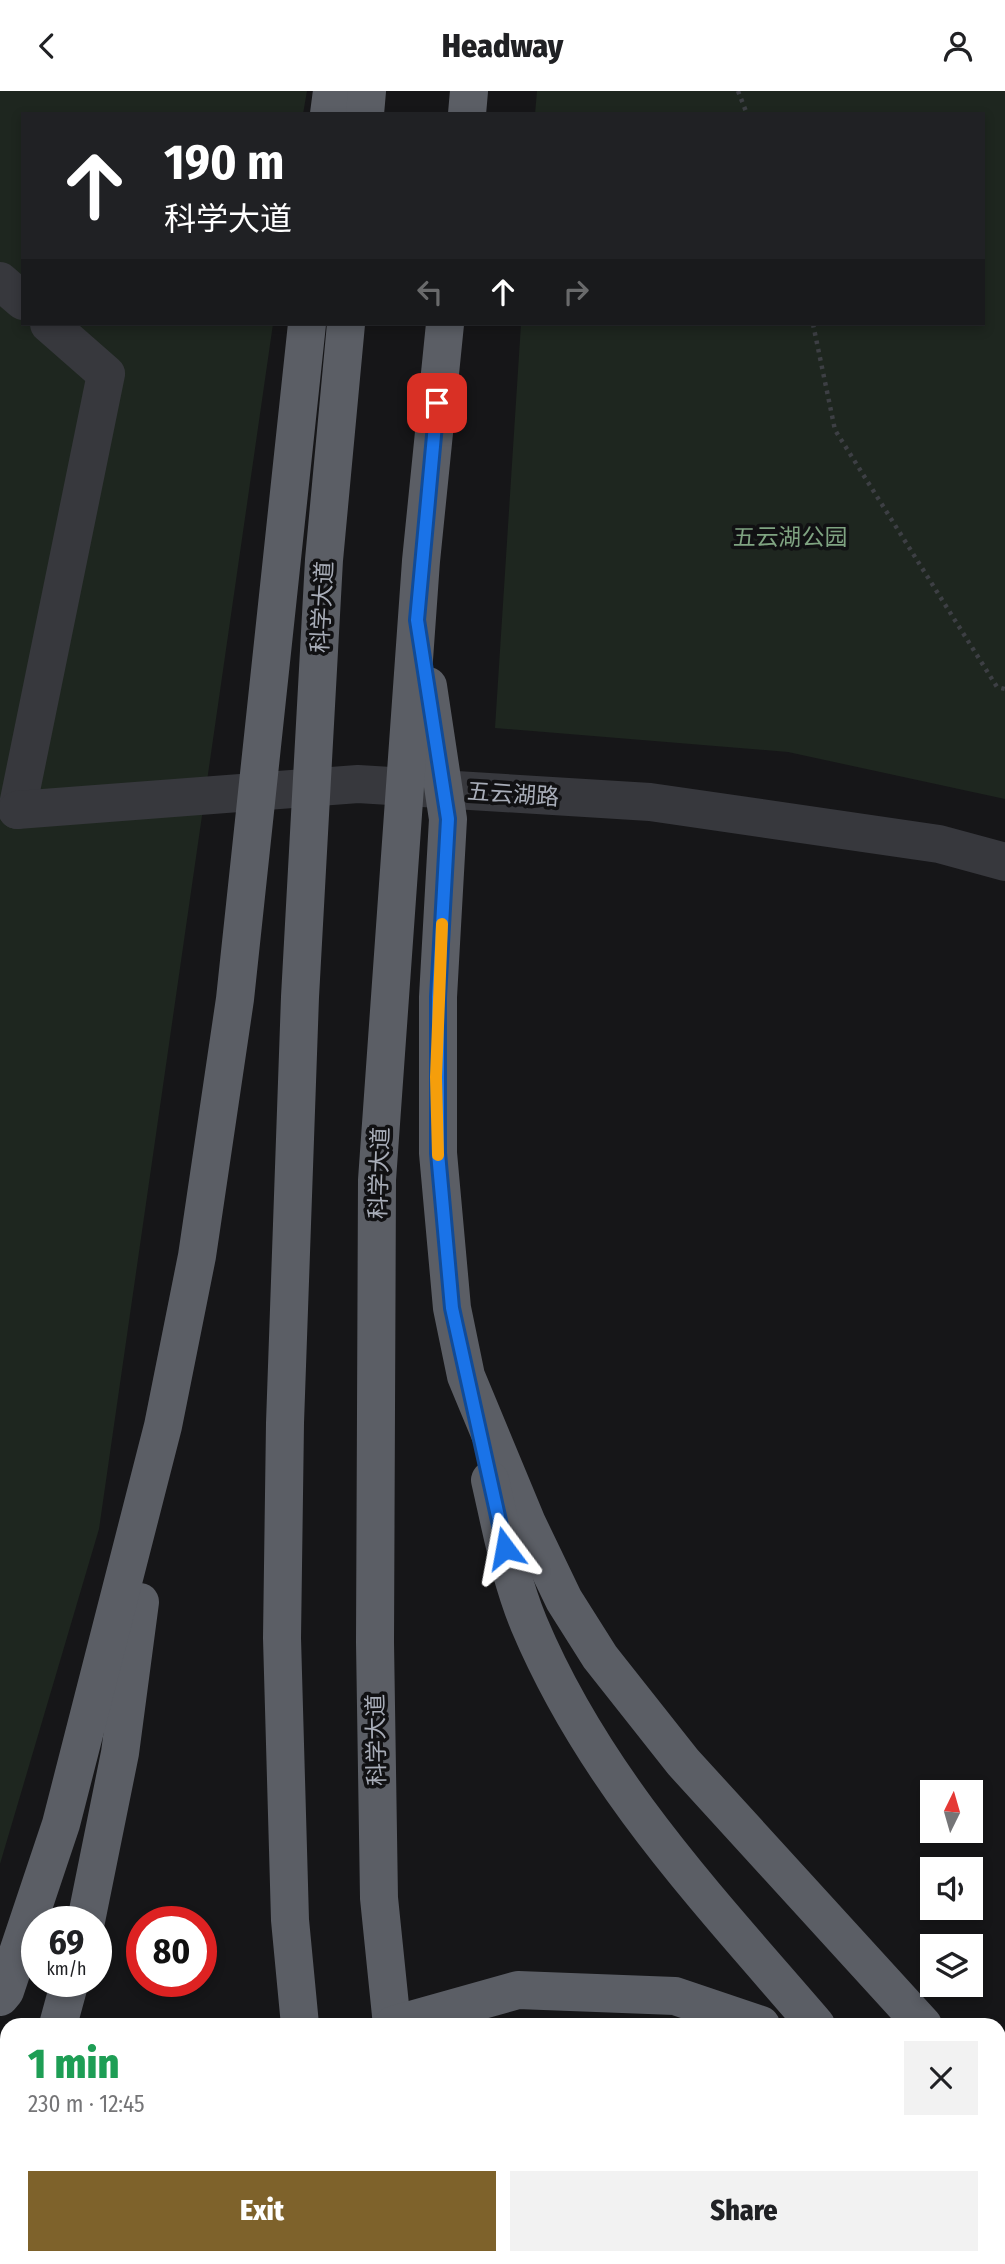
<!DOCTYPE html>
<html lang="en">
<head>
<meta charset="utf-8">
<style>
  :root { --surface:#fff; --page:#f2f2f2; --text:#202124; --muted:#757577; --accent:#7e622b }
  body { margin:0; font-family:"Fira Sans Condensed","Noto Sans SC",sans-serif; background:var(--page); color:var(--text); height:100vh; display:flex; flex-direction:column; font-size:26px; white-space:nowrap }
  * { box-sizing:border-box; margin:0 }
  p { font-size:23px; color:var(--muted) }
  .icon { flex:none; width:38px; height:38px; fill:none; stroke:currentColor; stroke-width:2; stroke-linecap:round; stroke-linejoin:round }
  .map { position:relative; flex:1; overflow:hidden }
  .sheet { position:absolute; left:0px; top:1927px; width:1006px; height:247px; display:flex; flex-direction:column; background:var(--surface); border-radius:21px 21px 0 0; box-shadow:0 4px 10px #0003 }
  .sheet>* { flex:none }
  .hud { position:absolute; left:21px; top:21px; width:964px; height:214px; border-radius:0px; box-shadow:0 4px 10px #0003; background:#202124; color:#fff; overflow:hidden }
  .needle { width:46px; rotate:5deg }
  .controls { position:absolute; left:920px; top:1689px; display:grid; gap:14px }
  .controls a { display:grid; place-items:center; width:63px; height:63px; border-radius:0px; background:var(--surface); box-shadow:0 4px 10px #0003; font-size:35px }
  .speed { position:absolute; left:21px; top:1815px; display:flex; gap:14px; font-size:35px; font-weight:700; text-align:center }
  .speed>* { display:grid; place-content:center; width:91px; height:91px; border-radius:50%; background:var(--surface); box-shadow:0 4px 10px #0003; line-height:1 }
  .speed small { font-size:18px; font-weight:400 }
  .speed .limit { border:10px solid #d22; background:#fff; color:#111 }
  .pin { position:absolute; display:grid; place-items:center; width:60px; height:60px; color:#fff; margin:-30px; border-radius:14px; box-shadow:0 4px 10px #0006 }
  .me { position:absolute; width:77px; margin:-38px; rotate:347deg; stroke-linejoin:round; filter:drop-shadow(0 0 5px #0008) }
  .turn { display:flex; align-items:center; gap:24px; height:147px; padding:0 28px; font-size:32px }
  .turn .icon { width:91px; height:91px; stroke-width:2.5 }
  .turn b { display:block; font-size:49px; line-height:60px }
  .lanes { display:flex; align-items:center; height:66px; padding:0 28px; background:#0003; justify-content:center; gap:35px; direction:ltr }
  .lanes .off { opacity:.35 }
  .round { display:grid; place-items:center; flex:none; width:74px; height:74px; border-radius:0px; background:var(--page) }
  .overview { display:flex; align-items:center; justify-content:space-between; height:119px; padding:0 28px }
  h1 { font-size:42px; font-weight:800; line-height:52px; color:#1e9e55 }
  .button { display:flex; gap:14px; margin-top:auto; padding:14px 28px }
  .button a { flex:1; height:80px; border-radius:0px; background:var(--accent); color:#fff; font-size:28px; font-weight:800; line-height:80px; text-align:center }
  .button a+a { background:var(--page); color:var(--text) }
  header { display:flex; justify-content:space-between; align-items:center; height:91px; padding:0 28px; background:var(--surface); font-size:32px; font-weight:800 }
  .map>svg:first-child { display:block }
  .green { fill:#1e261f }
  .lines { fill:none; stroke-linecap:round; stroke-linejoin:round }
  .path { stroke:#3d3f44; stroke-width:4.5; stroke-dasharray:3.5 5; stroke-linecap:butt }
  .minor { stroke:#37383d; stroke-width:38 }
  .tertiary { stroke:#37383d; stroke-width:38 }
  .trunk { stroke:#5b5e65; stroke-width:38 }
  .route-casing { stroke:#114b97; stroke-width:18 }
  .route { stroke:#1a73e8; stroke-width:12 }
  .slow { stroke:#f59e0b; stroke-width:12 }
  .labels { text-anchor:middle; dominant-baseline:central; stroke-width:7; stroke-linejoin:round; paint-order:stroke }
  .park-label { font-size:23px; fill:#7fa381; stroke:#111113 }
  .street-label { font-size:23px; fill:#a8adb8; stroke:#111113 }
</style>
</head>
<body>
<header><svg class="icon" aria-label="back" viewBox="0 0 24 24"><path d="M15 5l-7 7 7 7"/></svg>Headway<svg class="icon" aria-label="person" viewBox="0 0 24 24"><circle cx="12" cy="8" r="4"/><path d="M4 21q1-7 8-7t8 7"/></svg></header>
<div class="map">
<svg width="1005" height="2173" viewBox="0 0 1005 2173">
  <rect width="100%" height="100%" fill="#161618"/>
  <g class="green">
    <path d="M0,0H307L303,23H23V233H273L99,1438L0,1773Z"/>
    <path d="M537,0H1005V708L788,661L495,637L521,233H984V23H535Z"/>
  </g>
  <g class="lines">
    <g class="path">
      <path d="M738,0L747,23"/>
      <path d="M813,233L835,339L997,596L1005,598"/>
    </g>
    <g class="minor">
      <path d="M0,190L23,210"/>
      <path d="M17,719L106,283L49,233"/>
    </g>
    <path class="tertiary" d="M17,719L358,693L650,711L939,753L1005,771"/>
    <g class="trunk">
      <path d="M329,23L332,0"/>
      <path d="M365,23L367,0"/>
      <path d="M467,23L469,0"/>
      <path d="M428,595L448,728L438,906V1062L452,1217L466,1285L527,1432L564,1509L600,1566L683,1671L923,1934"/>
      <path d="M490,1389C501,1437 510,1487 529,1533C595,1690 707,1807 816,1934"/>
      <path d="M86,1830L120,1662L140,1511"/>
      <path d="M0,1906L5,1900L61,1733L163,1335L197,1165L235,908L307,233"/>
      <path d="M58,1934L70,1890"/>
      <path d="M300,1934L290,1829L282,1547L285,1332L300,906L324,469L346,233"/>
      <path d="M392,1934L379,1807L375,1551L377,1089L421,470L445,233"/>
      <path d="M393,1934L518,1899L675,1905L761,1934"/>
      <path d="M999,2017L1005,2023"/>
      <path d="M999,2085L1005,2092"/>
      <path d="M0,2092L7,2075"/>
      <path d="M999,2155L1005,2164"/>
      <path d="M321,2166L322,2173"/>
      <path d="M416,2166V2173"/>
      <path d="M918,2166L925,2173"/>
      <path d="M81,2173L86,2166"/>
      <path d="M642,2173L652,2166"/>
    </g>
  </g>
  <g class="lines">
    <defs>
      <path id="route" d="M437,312L417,529L448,728L438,906V1062L452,1217L505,1457"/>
    </defs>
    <use href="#route" class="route-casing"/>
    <use href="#route" class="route"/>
    <path class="slow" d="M438,1064L436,986L442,833"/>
  </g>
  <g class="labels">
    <g class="park-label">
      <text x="790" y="446">五云湖公园</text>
    </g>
    <g class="street-label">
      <text transform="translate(322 516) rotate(-87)">科学大道</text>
      <text transform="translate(513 703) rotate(4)">五云湖路</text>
      <text transform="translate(379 1082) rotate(-88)">科学大道</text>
      <text transform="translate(376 1649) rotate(-91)">科学大道</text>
    </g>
  </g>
</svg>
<div class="controls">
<a><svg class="needle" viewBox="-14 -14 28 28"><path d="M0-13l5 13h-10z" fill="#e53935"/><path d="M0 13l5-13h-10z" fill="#757577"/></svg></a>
<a><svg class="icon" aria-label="sound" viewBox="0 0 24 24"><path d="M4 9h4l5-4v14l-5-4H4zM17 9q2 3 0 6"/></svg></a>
<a><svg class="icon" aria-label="layers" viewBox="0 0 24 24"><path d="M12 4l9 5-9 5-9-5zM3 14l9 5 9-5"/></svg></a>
</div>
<div class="speed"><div>69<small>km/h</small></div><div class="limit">80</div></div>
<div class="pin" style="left:437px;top:312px;background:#d93025"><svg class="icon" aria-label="arrive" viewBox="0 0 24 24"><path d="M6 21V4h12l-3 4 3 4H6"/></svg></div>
<svg class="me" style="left:505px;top:1457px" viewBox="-20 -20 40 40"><path d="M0-17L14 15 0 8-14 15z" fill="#1a73e8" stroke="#fff" stroke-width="4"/></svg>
<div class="hud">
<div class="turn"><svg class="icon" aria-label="ahead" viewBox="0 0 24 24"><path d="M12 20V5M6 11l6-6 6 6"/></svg><div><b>190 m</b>科学大道</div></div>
<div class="lanes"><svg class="icon off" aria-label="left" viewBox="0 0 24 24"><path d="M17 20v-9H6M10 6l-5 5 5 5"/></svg><svg class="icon" aria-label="ahead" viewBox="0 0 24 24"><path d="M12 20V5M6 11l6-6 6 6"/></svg><svg class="icon off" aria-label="right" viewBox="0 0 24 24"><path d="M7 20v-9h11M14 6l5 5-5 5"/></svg></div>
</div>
<section class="sheet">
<div class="overview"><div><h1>1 min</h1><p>230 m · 12:45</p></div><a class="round"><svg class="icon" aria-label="close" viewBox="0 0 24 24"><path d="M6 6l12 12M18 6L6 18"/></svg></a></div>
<div class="button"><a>Exit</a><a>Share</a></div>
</section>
</div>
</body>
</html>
